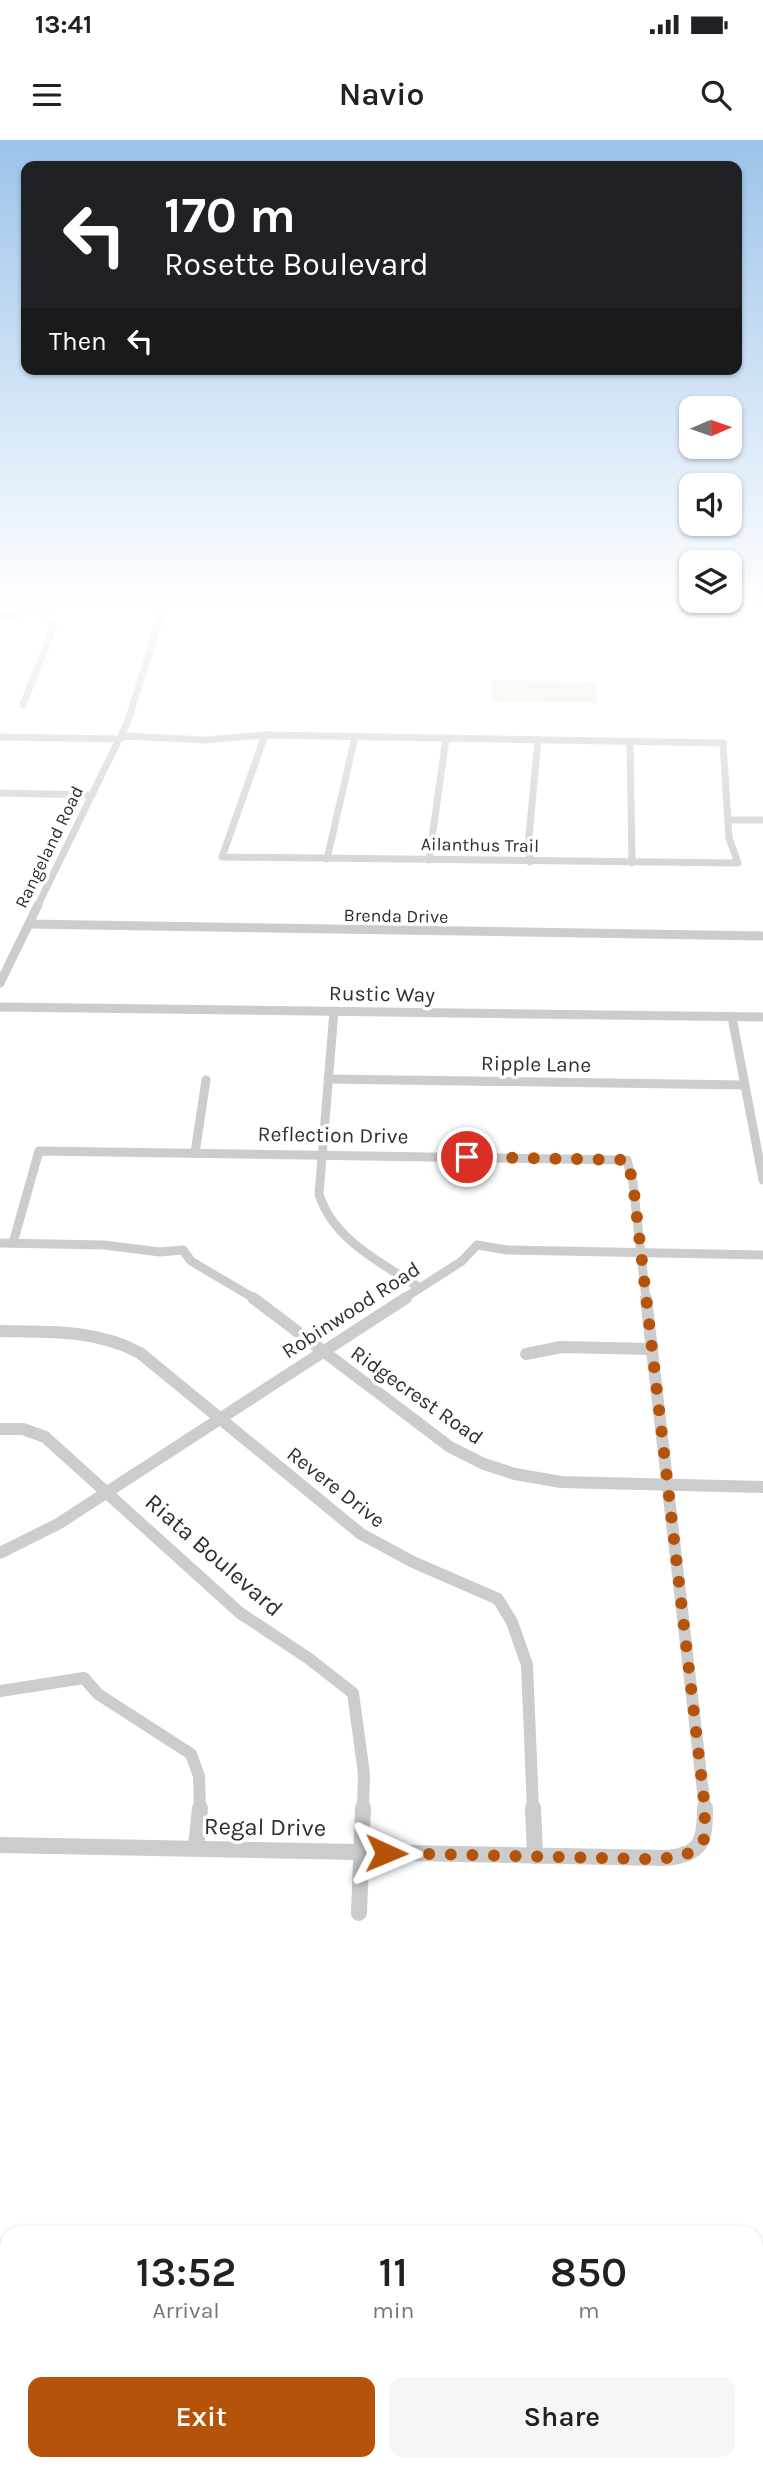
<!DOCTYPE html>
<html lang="en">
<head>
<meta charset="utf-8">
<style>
  :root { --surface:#fff; --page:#f6f6f6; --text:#202124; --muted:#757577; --accent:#b45309 }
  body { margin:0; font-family:Karla,sans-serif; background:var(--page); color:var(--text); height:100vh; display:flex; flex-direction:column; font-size:26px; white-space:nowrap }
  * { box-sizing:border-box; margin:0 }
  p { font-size:23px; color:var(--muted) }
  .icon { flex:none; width:38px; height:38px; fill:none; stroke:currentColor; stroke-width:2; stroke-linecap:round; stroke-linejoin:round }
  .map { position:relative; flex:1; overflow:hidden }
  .sheet { position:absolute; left:0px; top:2086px; width:763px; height:245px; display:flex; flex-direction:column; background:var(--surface); border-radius:21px 21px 0 0; box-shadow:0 2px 5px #0004 }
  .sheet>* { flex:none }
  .banner { position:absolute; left:21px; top:21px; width:721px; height:214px; border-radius:14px; box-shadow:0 2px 5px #0004; background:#202124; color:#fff; overflow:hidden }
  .needle { width:46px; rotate:88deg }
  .fabs { position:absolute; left:679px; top:256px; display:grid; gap:14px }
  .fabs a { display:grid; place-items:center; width:63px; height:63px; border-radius:14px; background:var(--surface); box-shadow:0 2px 5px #0004; font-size:35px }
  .pin { position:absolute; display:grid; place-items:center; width:60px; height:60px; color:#fff; margin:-30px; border:4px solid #fff; border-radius:50%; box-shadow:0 2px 7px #0007 }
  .me { position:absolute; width:77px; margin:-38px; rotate:91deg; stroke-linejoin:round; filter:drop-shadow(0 0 5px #0008) }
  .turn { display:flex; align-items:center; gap:24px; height:147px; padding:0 28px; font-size:32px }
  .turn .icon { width:91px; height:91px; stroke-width:2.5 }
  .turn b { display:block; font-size:49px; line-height:60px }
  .then { display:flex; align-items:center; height:66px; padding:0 28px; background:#0003; gap:14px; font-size:26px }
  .eta { display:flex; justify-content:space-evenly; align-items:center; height:119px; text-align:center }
  .eta b { font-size:42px; font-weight:600; line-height:49px }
  .primary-button { display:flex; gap:14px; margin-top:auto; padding:14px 28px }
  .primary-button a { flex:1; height:80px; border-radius:14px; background:var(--accent); color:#fff; font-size:28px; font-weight:600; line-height:80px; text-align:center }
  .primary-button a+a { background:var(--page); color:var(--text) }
  .status { display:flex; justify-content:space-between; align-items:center; height:49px; padding:0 35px; background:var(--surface); direction:ltr }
  .status svg { height:19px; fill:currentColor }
  header { display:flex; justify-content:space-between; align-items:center; height:91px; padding:0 28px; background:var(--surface); font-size:32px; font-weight:600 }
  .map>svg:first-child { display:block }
  .green { fill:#e3eddc }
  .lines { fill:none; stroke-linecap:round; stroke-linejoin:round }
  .minor-far3 { stroke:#ccc; stroke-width:7 }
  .minor-far2 { stroke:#ccc; stroke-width:9 }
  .minor-far1 { stroke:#ccc; stroke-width:12 }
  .minor { stroke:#ccc; stroke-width:16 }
  .major { stroke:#a7a7a7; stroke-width:8 }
  .route { stroke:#b45309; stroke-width:12; stroke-dasharray:0 21.6 }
  .labels { text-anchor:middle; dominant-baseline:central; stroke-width:7; stroke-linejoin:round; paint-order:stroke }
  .far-street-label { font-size:18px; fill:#2f2f2f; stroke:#fff }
  .street-label { font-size:21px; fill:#2f2f2f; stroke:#fff }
  .near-street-label { font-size:24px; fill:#2f2f2f; stroke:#fff }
</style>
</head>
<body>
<div class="status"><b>13:41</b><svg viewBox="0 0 49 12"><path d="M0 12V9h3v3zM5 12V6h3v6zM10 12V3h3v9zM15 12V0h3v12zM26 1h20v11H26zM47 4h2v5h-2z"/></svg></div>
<header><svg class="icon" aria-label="menu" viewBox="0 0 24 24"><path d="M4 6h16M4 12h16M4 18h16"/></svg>Navio<svg class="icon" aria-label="search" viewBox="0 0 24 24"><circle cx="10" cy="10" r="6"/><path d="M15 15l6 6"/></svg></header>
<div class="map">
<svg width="763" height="2331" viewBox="0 0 763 2331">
  <rect width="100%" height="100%" fill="#fff"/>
  <path class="green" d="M492,540L596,542L597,563L492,561Z"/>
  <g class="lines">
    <g class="minor-far3">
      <path d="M23,565L54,486L31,465"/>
      <path d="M265,595L723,603L729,698L738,723L222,717Z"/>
      <path d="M0,597L119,599L125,596L204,600L265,595"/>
      <path d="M630,601L632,723"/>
      <path d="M0,653L92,655"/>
      <path d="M729,680H763"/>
      <path d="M327,719L355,597"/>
      <path d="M429,720L446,598"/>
      <path d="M530,722L529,696L538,600"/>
      <path d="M37,767L128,581L164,464"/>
    </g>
    <g class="minor-far2">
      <path d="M29,784L763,796"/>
      <path d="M0,843L38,765"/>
      <path d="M0,867L763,877"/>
      <path d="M334,871L319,1054C333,1100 382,1123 420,1148"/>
      <path d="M732,877L763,1040"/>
      <path d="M328,939L744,945"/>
      <path d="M195,1013L206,940"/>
      <path d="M0,1103L104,1105L160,1112L183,1110L191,1121L255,1159"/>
      <path d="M13,1103L39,1011L627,1020L633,1043L646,1159"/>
      <path d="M403,1159L462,1121L477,1105L507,1110L763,1115"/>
    </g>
    <g class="minor-far1">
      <path d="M253,1158L450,1307L484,1324L515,1334L561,1342L763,1347"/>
      <path d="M646,1158L705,1669"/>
      <path d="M0,1191C49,1192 96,1189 140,1213L361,1394L413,1422L498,1459L512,1482L527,1525L533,1669"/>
      <path d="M526,1214L561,1207L652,1209"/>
      <path d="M0,1289H23L45,1297L240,1473L308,1518L353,1553L364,1634L363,1669"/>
      <path d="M0,1413L58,1384L406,1158"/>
      <path d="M0,1551L84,1538L98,1554L191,1614L199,1636L200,1669"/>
    </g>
    <g class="minor">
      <path d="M533,1668L535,1716"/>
      <path d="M0,1705L665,1718C702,1715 705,1701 705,1668"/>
      <path d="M196,1708L200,1668"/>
      <path d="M359,1773L363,1668"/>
    </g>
    <path class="major" d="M0,477L56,464"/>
  </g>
  <linearGradient id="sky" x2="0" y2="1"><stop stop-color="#9bc3ea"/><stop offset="0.59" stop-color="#fff"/><stop offset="1" stop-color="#fff" stop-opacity="0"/></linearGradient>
  <rect width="763" height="790" fill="url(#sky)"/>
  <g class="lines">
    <path class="route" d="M386,1713L649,1719C670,1718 692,1719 704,1699L705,1669L633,1043L627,1020L467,1017"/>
  </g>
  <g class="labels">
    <g class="far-street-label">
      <text transform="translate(480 705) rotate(1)">Ailanthus Trail</text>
      <text transform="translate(49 707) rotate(-64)">Rangeland Road</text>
      <text transform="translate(396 776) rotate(1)">Brenda Drive</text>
    </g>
    <g class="street-label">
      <text transform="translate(382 854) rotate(1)">Rustic Way</text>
      <text transform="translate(536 924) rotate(1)">Ripple Lane</text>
      <text transform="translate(333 995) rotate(1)">Reflection Drive</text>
      <text transform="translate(351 1170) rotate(-33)">Robinwood Road</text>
      <text transform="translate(417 1255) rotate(35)">Ridgecrest Road</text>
      <text transform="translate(336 1347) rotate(38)">Revere Drive</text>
    </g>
    <g class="near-street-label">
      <text transform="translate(214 1415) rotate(41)">Riata Boulevard</text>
      <text transform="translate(265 1687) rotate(1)">Regal Drive</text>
    </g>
  </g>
</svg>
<div class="fabs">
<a><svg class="needle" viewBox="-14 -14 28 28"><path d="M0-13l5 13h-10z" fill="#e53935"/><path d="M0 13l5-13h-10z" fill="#757577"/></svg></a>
<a><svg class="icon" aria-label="sound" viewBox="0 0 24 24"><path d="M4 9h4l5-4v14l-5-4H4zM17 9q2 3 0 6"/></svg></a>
<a><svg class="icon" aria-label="layers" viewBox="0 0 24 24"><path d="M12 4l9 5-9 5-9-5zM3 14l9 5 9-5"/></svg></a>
</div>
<div class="pin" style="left:467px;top:1017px;background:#d93025"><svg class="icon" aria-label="arrive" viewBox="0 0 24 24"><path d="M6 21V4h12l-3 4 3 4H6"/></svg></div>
<svg class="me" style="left:386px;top:1713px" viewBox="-20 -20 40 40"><path d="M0-17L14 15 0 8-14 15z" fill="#b45309" stroke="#fff" stroke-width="4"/></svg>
<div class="banner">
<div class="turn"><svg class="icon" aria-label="left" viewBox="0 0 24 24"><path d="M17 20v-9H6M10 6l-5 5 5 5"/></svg><div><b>170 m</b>Rosette Boulevard</div></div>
<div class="then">Then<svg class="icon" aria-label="left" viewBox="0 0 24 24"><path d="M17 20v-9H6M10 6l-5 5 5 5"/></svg></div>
</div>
<section class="sheet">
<div class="eta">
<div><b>13:52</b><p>Arrival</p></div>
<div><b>11</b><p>min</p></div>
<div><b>850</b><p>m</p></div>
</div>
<div class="primary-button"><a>Exit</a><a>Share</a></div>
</section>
</div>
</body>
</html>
